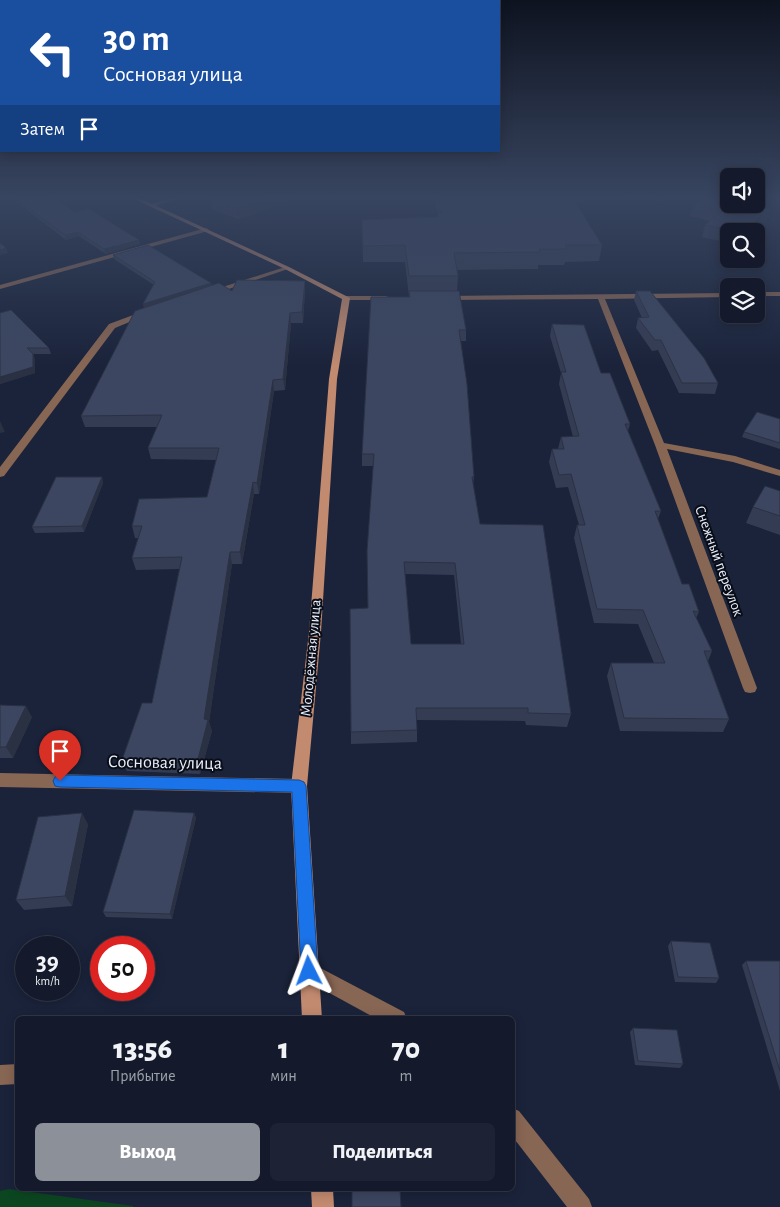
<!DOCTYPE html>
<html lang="ru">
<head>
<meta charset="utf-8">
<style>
  :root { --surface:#141a2c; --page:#1d2334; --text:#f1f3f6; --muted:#9da1a9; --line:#333848; --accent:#8c9099 }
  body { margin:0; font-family:"Alegreya Sans",sans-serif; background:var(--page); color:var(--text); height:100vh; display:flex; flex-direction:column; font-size:19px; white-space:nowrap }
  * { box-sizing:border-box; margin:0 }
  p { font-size:16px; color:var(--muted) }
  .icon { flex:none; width:28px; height:28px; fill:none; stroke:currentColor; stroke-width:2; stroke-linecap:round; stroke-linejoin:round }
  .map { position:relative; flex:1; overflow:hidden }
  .panel { position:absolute; left:15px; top:1016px; width:500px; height:175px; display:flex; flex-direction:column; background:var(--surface); border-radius:8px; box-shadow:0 2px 12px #0003,0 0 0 1px var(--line) }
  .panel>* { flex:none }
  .hud { position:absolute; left:0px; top:0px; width:500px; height:152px; box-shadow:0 2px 12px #0003,0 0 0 1px var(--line); background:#1a4fa0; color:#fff; overflow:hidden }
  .fabs { position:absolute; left:720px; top:168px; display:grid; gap:10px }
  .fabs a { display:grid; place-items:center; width:45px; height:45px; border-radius:8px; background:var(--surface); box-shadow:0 2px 12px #0003,0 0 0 1px var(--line); font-size:25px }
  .speed { position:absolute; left:15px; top:936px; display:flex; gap:10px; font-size:25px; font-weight:700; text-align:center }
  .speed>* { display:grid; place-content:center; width:65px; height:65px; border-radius:50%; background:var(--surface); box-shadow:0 2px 12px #0003,0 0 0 1px var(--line); line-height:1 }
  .speed small { font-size:12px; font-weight:400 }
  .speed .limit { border:8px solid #d22; background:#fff; color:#111 }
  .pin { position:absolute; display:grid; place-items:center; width:42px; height:42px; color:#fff; margin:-51px -21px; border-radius:50% 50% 50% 0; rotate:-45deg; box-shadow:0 0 5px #0007 }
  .pin .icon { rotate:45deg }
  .me { position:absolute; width:55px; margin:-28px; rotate:357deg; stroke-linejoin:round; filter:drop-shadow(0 0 4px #0008) }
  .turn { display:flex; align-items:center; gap:18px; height:105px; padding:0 20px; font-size:22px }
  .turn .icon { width:65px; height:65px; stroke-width:2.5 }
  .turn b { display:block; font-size:35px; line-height:42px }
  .then { display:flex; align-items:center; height:48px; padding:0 20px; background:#0003; gap:10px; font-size:19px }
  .eta { display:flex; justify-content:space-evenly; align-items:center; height:85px; text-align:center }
  .eta b { font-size:30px; font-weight:800; line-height:35px }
  .cta { display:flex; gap:10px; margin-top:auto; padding:10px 20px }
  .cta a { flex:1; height:58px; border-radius:8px; background:var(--accent); color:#fff; font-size:20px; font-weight:800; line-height:58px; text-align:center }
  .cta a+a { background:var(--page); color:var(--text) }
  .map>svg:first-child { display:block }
  .green { fill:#0c4621 }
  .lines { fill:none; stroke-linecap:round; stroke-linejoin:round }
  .service { fill:#886654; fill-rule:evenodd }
  .minor { fill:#886654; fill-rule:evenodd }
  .secondary { fill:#c28a6f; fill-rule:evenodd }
  .wall { fill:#343c53; fill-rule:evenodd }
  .shaded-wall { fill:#2a3143 }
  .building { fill:#3c4660; stroke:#2a3143; fill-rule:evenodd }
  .route { fill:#1a73e8; stroke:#114b97 }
  .labels { text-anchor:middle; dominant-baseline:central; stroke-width:4; stroke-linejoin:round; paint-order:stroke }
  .street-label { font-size:15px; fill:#eaeffc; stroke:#090d17 }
  .near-street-label { font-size:18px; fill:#eaeffc; stroke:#090d17 }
</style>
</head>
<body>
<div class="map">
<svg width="780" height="1207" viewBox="0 0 780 1207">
  <rect width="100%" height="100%" fill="#1a233a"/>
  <path class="green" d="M9,1189L133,1206V1207H0V1191Z"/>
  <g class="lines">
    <path class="service" d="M318,197H333L330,199Z"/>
    <g class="minor">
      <path d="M175,197H184L151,207L148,205Z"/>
      <path d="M651,197H658L663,200L658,201Z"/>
      <path d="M206,228L209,230L208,231L0,289V285Z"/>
      <path d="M285,267L291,268L214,294L207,292Z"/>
      <rect x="756" y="292" width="24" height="4"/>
      <path d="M729,293V297L605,299L664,443L735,456L780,470V476L733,462L667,449L757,688L755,692L750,693L745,692L743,688L655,445L598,299L444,300L440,298L444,296Z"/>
      <path d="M343,296H386L390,298L386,300H346L342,298Z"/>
      <path d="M144,311L151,313L115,328L4,476L0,477V467L109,324Z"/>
      <path d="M0,773L299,779L304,781L307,786L304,791L299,793L0,787Z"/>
      <path d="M309,962L404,1012L407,1019H377L302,978L300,971L302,964Z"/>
      <path d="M18,1064V1084L0,1085V1065Z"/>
      <path d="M512,1108L519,1111L589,1199L592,1207H567L512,1136Z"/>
    </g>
    <g class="secondary">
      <path d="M130,197H137L289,267L350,298L337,379L321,632L307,786L322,1019H302L291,786L309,632L329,379L342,299L285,269Z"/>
      <path d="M311,1189H333L334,1207H312Z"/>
    </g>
  </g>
  <g class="wall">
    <path d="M10,197H52L75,212L140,244L106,254L79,236L66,240Z"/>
    <path d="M208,197H291L292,201L238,219L214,210Z"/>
    <path d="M434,197H630L629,201L575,202L602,245L599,261L565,262L564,265H538V269L457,270L458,276L457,291L466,330V341H460L474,477L473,486L480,524L571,714L567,727L526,725L525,721L416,720L417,730V742L351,744V732L368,608L373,466H362V454L409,297L405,262H363L362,220L437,217L438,213ZM405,574L454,575L461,644H411Z"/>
    <path d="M745,204L770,209L766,221L753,231H729V243L702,237L705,225L710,221L690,216L694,205Z"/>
    <path d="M113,255L211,283L212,286L232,291H305L303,323H291L285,390L274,391L259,494H254L242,564H232L209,722L212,731L200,774L127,771L122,760L152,703L180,569L136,570L132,558L138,538H135L132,526L207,497L216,460L151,459L148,448L157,427H85L81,416L144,308L154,285L114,259Z"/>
    <path d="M636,291L718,383L715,394L679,393L658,350L652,351L636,328L638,318H642L634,300Z"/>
    <path d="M0,313L49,348L51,354H33L35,360V373L0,384Z"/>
    <path d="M552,324L601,373L630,424L628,431L661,511L658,519L682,584L699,612L696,618L712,651L708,661L729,719L723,732L620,731L607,676L611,663H654L638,624L594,623L574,538L577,525H579L568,487L556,488L549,462L552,449H558L561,437H573L559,384L561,373L550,336Z"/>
    <path d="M780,419V449L742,437L744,432Z"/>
    <path d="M102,477L103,483L84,532L35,533L32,527Z"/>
    <path d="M780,491V535L746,523L753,507Z"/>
    <path d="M0,705L32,717L13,758H0Z"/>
    <path d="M194,813L196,818L172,919L106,917L103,912Z"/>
    <path d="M88,824L72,906L24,910L16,900Z"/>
    <path d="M671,941L719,978L716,983L675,982L668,946Z"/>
    <path d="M746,961H780V1091L742,965Z"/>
    <path d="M633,1028L683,1064L680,1068L635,1065L630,1032Z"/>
  </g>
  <g class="shaded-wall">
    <path d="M272,197H291L292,201L238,219L236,208Z"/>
    <path d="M770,209L766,221L753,231H742Z"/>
    <path d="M78,232L79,236L66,240L65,235Z"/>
    <path d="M139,240L140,244L106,254L104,249Z"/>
    <path d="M6,248L8,253L0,255V250Z"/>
    <path d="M305,281V291L303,323L302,312Z"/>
    <path d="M211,283L212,288L144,309L143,304Z"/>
    <path d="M290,313L291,323L285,390L283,379Z"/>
    <path d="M33,354L35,360V373L0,384V377Z"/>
    <path d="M273,380L274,391L259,494L257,483Z"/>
    <path d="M0,421L5,432L0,433Z"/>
    <path d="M102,477L103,483L84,532L82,526Z"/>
    <path d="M253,482L254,494L242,564L240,552Z"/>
    <path d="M230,552L232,564L209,722L212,731L200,774L197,763L204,719Z"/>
    <path d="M26,706L32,717L13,758L6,747Z"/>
    <path d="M82,813L88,824L72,906L65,896Z"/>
    <path d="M194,813L196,818L172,919L170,914Z"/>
  </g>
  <g class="building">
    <path d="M14,197H52L75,212L89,209L139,240L104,249L78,232L65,235Z"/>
    <path d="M211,197H272L236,208L213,200Z"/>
    <path d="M438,197H572L602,245H565L567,249H539L540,252L454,253L458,276H409L405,245L363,246L362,220L438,217V213H442Z"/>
    <path d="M706,197H729V204H745L770,209L742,231H734L705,225L723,211L694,205Z"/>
    <path d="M0,243L6,248L0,250Z"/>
    <path d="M148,245L211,283L143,304L155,282L113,255Z"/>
    <path d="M237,280L305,281L302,312L290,313L283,379L273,380L257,483L253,482L240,552H230L204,719L208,720L197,763L122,760L142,703H152L182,557L132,558L142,526H132L139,499L207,497L219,448H148L162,415L81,416L135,311L219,283L232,291Z"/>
    <path d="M409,291H459L466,330H459L467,384L474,477H472L480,524L543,525L571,714L528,713V708H416L417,730L351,732L350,609L368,608L367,551L374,454H362L371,297H410ZM404,562L455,563L464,644H411Z"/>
    <path d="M636,291H650L704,358L718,383H682L661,340H655L638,318L649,317Z"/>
    <path d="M11,310L49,348H27L33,354V367L0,377V313Z"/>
    <path d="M552,324L584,325L601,373H610L630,424H625L661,511H655L682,584H689L699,612L693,611L712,651H704L729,719L624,718L611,663H665L643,610L597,609L577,525H585L571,474L559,475L552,449H564L561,437L579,436L561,372H566Z"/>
    <path d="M757,412L780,419V443L744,432Z"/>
    <path d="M56,477H102L82,526L32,527Z"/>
    <path d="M765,486L780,491V516L753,507Z"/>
    <path d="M0,705L26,706L6,747H0Z"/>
    <path d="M134,810L194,813L170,914L103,912Z"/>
    <path d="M82,813L65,896L16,900L38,817Z"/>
    <path d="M671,941L710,943L719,978L678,977Z"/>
    <path d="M746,961H780V1071Z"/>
    <path d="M633,1028L677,1030L683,1064L638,1061Z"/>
    <path d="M352,1189H400L401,1207H352Z"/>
  </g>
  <linearGradient id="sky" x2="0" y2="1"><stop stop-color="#0e1320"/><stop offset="0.54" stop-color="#384560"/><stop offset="1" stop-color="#384560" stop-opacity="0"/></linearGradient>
  <rect width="780" height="366" fill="url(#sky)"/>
  <path class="route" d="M60,775L299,780L304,782L306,786L318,971L315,977L309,979L303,977L301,971L292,792L60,787L55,786L53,781L55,777Z"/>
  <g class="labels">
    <g class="street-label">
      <text transform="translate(719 561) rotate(70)">Снежный переулок</text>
      <text transform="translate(311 658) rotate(-85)">Молодёжная улица</text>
    </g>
    <g class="near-street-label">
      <text transform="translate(165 763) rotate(1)">Сосновая улица</text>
    </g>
  </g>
</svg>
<div class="fabs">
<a><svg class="icon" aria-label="sound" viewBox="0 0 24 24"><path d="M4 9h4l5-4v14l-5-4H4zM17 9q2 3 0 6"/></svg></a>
<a><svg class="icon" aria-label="search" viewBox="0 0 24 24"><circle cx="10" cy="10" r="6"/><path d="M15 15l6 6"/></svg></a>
<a><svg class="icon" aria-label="layers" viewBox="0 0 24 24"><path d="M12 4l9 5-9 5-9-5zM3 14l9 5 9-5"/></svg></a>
</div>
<div class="speed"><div>39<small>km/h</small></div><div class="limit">50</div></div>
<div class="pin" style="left:60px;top:781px;background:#d93025"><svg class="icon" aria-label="arrive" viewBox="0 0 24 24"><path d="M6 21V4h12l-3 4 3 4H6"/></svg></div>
<svg class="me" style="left:309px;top:971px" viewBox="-20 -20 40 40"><path d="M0-17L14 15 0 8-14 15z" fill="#1a73e8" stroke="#fff" stroke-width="4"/></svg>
<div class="hud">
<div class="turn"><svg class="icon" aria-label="left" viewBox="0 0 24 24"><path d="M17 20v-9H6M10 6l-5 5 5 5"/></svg><div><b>30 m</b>Сосновая улица</div></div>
<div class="then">Затем<svg class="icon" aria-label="arrive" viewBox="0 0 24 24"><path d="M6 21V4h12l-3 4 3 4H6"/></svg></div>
</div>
<section class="panel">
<div class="eta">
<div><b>13:56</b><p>Прибытие</p></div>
<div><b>1</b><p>мин</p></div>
<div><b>70</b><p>m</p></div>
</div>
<div class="cta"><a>Выход</a><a>Поделиться</a></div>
</section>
</div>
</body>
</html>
